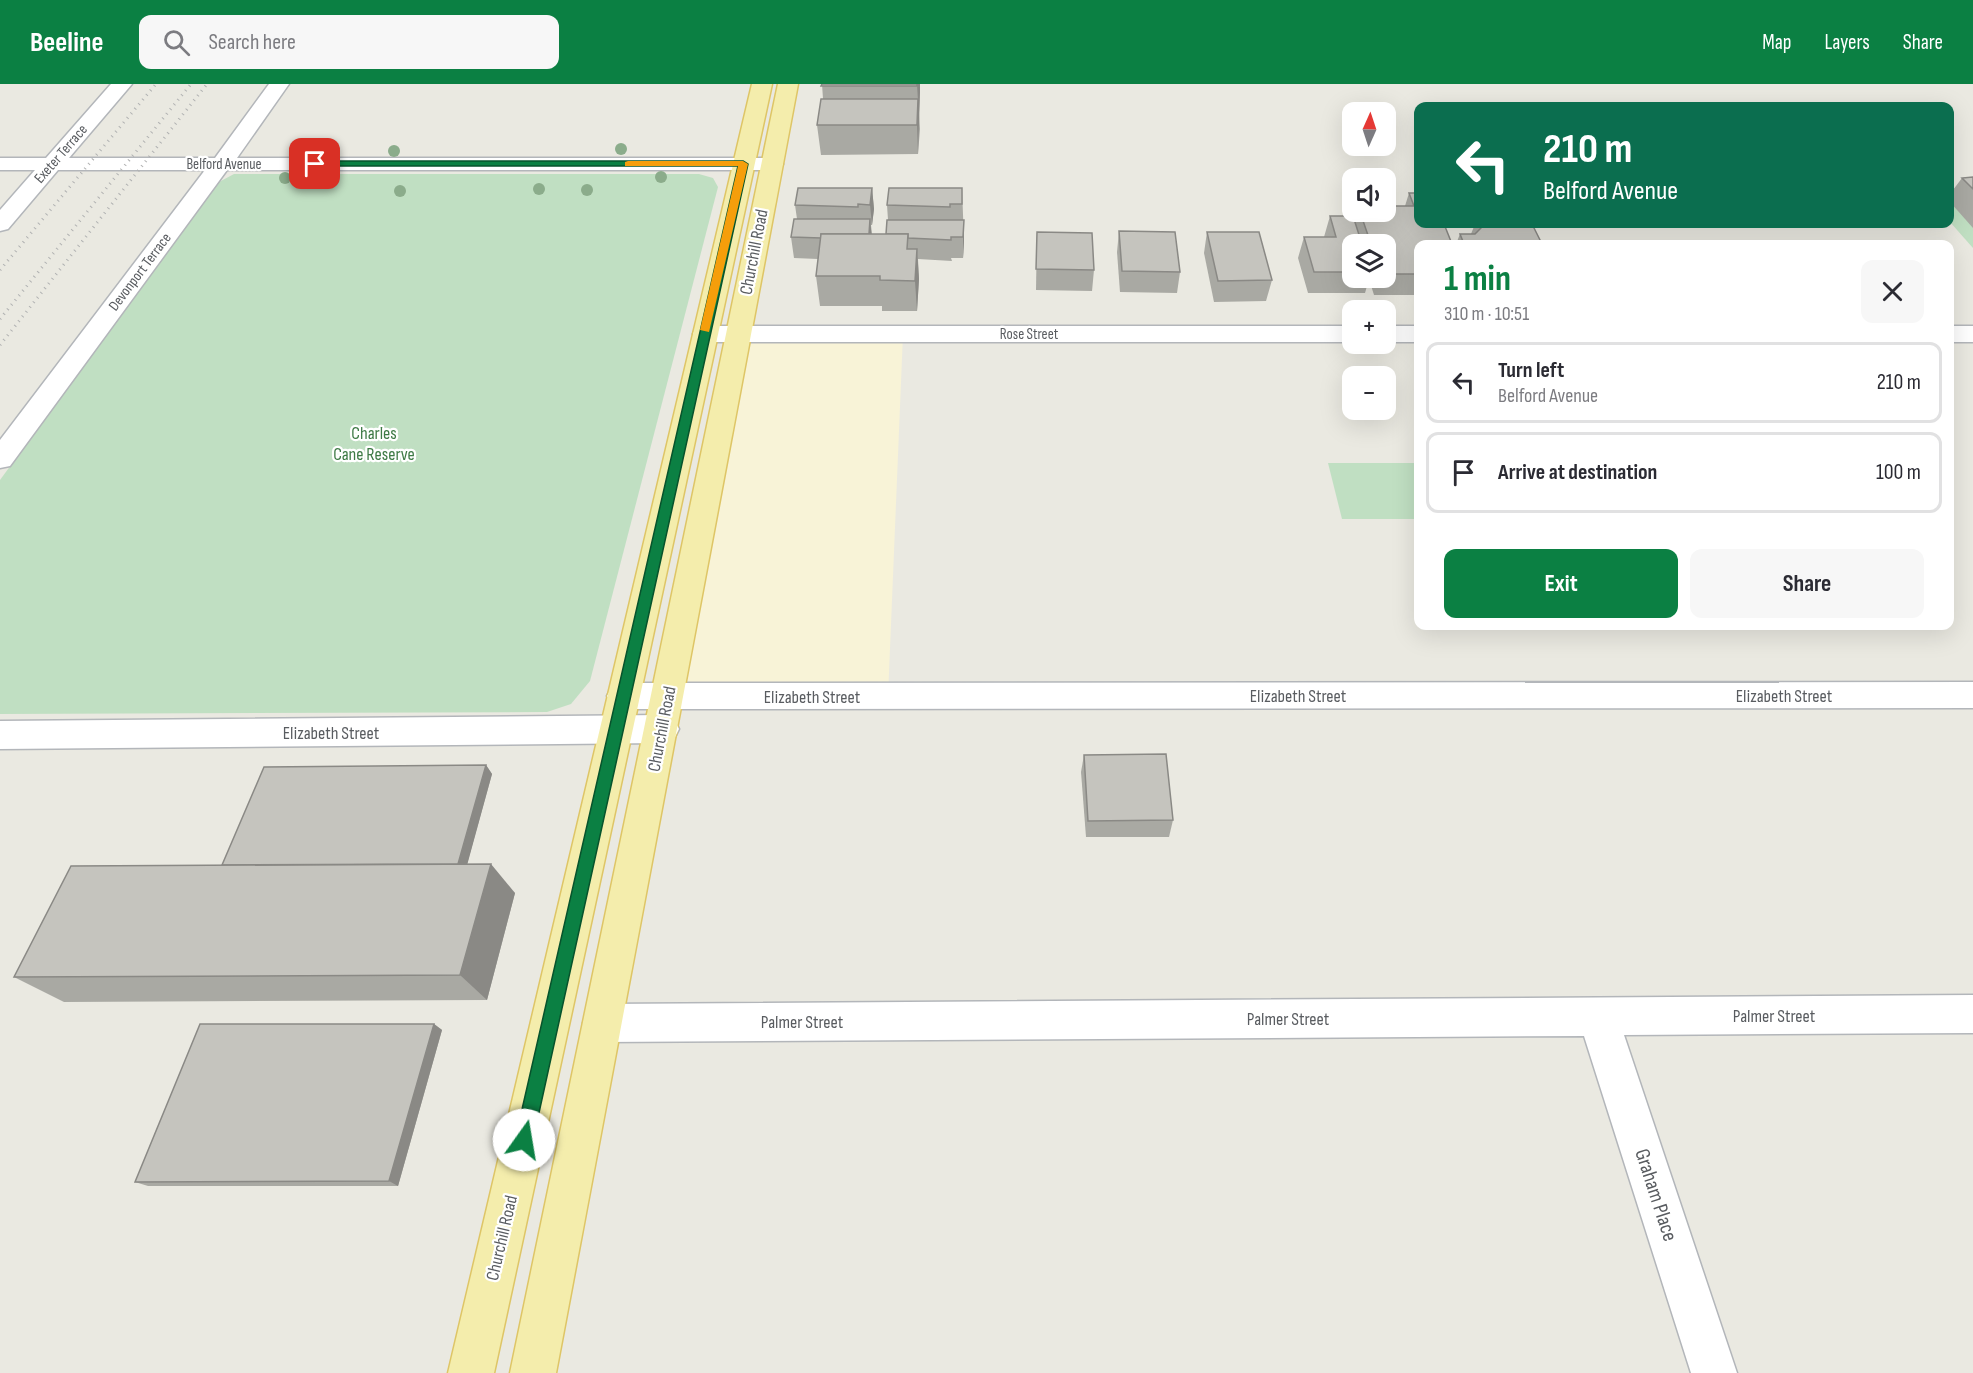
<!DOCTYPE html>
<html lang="en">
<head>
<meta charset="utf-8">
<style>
  :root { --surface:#fff; --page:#f7f7f7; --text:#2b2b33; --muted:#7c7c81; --line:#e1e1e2; --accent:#0b8043 }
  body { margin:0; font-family:"Sofia Sans Condensed",sans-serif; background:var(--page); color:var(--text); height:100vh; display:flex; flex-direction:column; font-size:22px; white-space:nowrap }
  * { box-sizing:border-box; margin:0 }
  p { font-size:20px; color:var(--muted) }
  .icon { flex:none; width:33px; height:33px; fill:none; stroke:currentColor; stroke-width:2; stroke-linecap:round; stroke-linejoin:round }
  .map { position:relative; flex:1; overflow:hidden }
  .side { position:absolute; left:1414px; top:156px; width:540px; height:390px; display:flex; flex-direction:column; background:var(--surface); border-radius:12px; box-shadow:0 6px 24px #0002 }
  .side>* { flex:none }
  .top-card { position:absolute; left:1414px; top:18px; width:540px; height:126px; border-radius:12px; box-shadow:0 6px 24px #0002; background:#0b6e4f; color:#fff; overflow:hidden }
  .needle { width:39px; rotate:3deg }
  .buttons { position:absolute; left:1342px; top:18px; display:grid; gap:12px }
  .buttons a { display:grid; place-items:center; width:54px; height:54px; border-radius:12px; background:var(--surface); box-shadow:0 6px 24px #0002; font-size:30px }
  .pin { position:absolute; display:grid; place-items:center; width:51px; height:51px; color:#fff; margin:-26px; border-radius:12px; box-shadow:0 3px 9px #0006 }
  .me { position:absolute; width:66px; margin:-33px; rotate:13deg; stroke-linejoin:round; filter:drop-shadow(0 0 4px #0008) }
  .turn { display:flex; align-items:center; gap:21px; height:126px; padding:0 30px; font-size:27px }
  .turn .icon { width:78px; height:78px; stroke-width:2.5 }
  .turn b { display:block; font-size:42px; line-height:51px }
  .round { display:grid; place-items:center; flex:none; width:63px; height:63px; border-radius:12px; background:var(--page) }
  .overview { display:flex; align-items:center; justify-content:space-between; height:102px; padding:0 30px }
  h1 { font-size:36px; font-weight:700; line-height:45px; color:var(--accent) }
  .primary-button { display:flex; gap:12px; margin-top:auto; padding:12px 30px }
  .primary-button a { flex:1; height:69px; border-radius:12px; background:var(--accent); color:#fff; font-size:24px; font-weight:700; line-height:69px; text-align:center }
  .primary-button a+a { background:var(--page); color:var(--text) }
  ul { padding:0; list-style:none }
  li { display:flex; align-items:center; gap:18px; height:81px; margin:0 12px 9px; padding:0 18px; border:3px solid var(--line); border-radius:12px }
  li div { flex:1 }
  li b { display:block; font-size:22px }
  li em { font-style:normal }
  header { display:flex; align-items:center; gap:36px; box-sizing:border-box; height:84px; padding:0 30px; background:var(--accent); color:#fff }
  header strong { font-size:28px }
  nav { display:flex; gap:33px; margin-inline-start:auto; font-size:21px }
  .search { width:420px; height:54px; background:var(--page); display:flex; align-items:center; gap:15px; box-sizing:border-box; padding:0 21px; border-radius:12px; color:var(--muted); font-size:22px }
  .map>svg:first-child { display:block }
  .commercial { fill:#f8f3d7 }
  .green { fill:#c0dfc2 }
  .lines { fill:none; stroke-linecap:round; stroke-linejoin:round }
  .street-casing { stroke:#b3b6ba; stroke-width:3 }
  .primary-casing { stroke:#dec566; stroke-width:3 }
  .street { fill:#fff; fill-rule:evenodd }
  .primary { fill:#f4edac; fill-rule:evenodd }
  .rail { stroke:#b1b2b2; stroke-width:3; stroke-dasharray:1 5; stroke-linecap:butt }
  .tree { fill:#8bac8b }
  .wall { fill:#a9a9a3; fill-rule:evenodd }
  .shaded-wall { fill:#8a8985 }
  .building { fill:#c5c4be; stroke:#8a8985; stroke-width:1.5 }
  .route { fill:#0b8043; stroke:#07532c; stroke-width:1.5 }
  .slow { fill:#f59e0b }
  .labels { text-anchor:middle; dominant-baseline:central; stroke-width:4.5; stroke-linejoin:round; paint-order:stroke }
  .far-street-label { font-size:15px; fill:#595c60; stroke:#fff }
  .street-label { font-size:18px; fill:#595c60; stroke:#fff }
  .park-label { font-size:18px; fill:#3e7a45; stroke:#fff }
  .near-street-label { font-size:21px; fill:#595c60; stroke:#fff }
</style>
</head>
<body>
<header>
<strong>Beeline</strong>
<div class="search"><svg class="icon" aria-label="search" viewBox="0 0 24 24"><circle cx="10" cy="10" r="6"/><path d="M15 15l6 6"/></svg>Search here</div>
<nav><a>Map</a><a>Layers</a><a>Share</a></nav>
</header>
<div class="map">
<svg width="1973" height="1289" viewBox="0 0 1973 1289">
  <rect width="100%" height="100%" fill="#eae9e1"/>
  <path class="commercial" d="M738,250H903L888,613H682Z"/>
  <g class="green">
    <path d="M234,90H699L713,94L718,103L590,597L571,620L547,628L0,630V396L219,98Z"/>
    <path d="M1950,104H1973V164L1950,138Z"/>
    <path d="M1328,379H1419V435H1342Z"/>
  </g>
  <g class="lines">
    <defs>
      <g id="street">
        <path d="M111,0H132L69,74H215L269,0H289L237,74H772L780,75L783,80L780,85L772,86H227L10,382L0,384V356L205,86H58L8,145L0,147V126L35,86H0V74H46Z"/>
        <path d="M705,242H1353V258H705L696,256L693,250L696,244Z"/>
        <rect x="1386" y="242" width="33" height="16"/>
        <rect x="1950" y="242" width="23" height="16"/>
        <path d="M1973,598V624L623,625L612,621L607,612L612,603L623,599Z"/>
        <path d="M662,631L674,635L679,645L674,655L662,659L0,665V637Z"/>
        <path d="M1973,911V949L1624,951L1737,1289H1691L1584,952L603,958L589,953L583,939L589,925L603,920Z"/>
      </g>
      <g id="primary">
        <path d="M752,0H772L494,1289H448Z"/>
        <path d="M778,0H798L556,1289H510Z"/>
      </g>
    </defs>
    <use href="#street" class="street-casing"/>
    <use href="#primary" class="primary-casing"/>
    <use href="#street" class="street"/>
    <use href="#primary" class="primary"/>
    <g class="rail">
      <path d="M0,186L156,0"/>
      <path d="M0,235L191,0"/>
      <path d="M0,261L207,0"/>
    </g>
  </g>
  <g class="tree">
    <circle cx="621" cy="65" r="6"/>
    <circle cx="320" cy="67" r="6"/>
    <circle cx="394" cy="67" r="6"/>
    <circle cx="661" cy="93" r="6"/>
    <circle cx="285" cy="94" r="6"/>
    <circle cx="330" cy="95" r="6"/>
    <circle cx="539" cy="105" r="6"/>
    <circle cx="587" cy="106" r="6"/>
    <circle cx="400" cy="107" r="6"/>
  </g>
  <g class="wall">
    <path d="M822,0H920L919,29L920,45L918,70L821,71L817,41L823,15Z"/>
    <path d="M1973,93V144L1950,118V110L1962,94Z"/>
    <path d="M872,104L874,125L872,141H871L872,150H886L888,136L887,121L962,104L964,157L963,174H951L952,177L918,175L919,195L917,227H882V222H820L816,192L818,175L794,174L791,153L797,135L795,121Z"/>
    <path d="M1409,109H1419V211H1374L1369,195L1365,209H1308L1298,174L1304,153H1324L1330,132L1354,136L1357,128H1386L1405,122ZM1353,160H1386V194H1353Z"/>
    <path d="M1475,140H1532L1542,160H1456L1460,150H1471Z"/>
    <path d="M1119,147L1180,188L1177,209L1120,208L1117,168Z"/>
    <path d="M1037,148L1094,186L1092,207L1036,206Z"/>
    <path d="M1207,148L1272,196L1266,217L1214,218L1204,169Z"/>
    <path d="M1084,671L1173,736L1169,753H1086L1081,688Z"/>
    <path d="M486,681L492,690L467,780L515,809L487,916L64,918L14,893L222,781Z"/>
    <path d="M434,940L442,946L398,1102H148L135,1098Z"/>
  </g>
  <g class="shaded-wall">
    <path d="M917,0H920V8L918,70L917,41L918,17Z"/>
    <path d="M872,104L874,125L872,141L870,121Z"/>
    <path d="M870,135L872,156L868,153Z"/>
    <path d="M964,136V157L963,174V153Z"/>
    <path d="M917,165L919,195L917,227L915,197Z"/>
    <path d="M486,681L492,690L463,796L456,788Z"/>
    <path d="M491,780L515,809L487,916L460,891Z"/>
    <path d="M434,940L442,946L398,1102L389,1097Z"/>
  </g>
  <g class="building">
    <path d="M822,0H917V2H821Z"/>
    <path d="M821,15H918L917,41H817Z"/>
    <path d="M1973,93V105L1962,94Z"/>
    <path d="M798,104H872L870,121L858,120V123L795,121Z"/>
    <path d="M889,104H962V120H950V123L887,121Z"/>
    <path d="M1409,109H1419V140H1444L1452,160H1419V190H1386V160H1371L1360,128H1386V122H1414Z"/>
    <path d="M1330,132H1353L1362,160H1353V188H1314L1304,153H1336Z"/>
    <path d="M794,135H870L869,150H821V154L791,153Z"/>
    <path d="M887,136H964L963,153H951V156L908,154V150H886Z"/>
    <path d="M1480,140H1532L1542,160H1464L1460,150H1475L1482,143Z"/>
    <path d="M1119,147L1175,148L1180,188L1122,187Z"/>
    <path d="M1037,148L1092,149L1094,186L1036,185Z"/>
    <path d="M1207,148H1259L1272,196L1218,197Z"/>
    <path d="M821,150H908L907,165H917L915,197L880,196V192H816Z"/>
    <path d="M1166,670L1173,736L1088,737L1084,671Z"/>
    <path d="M486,681L458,780L222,781L264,683Z"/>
    <path d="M491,780L460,891L14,893L71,782Z"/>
    <path d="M200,940H434L389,1097L135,1098Z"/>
  </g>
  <path class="route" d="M743,77L748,80L533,1056L530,1062L524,1065L518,1062L515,1056L738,82H315L310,80L315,77Z"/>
  <path class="slow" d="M628,77H743L748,80L709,248L700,246L738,82H625V78Z"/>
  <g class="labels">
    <g class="far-street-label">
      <text transform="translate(61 70) rotate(-49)">Exeter Terrace</text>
      <text x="224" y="80">Belford Avenue</text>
      <text transform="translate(140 188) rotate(-53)">Devonport Terrace</text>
      <text x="1029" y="250">Rose Street</text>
    </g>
    <g class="street-label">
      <text transform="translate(754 168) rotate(-79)">Churchill Road</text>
      <text x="1298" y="612">Elizabeth Street</text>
      <text x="1784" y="612">Elizabeth Street</text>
      <text x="812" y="613">Elizabeth Street</text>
      <text transform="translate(662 645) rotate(-79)">Churchill Road</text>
      <text x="331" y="649">Elizabeth Street</text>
      <text x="1774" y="932">Palmer Street</text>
      <text x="1288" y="935">Palmer Street</text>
      <text x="802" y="938">Palmer Street</text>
      <text transform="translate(502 1154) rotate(-77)">Churchill Road</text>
    </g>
    <g class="park-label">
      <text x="374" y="349">Charles<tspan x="374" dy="21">Cane Reserve</tspan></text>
    </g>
    <g class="near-street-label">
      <text transform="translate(1656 1111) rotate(72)">Graham Place</text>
    </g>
  </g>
</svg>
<div class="buttons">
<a><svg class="needle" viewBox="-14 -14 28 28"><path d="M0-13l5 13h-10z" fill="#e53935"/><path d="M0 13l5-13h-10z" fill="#7c7c81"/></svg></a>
<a><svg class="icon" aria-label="sound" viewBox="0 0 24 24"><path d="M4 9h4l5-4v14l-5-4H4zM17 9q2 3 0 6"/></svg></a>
<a><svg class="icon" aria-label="layers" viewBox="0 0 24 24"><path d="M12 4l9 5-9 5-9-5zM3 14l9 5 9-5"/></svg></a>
<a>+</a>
<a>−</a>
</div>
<div class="pin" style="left:315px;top:80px;background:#d93025"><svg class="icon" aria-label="arrive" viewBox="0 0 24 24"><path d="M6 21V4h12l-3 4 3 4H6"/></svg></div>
<svg class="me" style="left:524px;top:1056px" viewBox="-20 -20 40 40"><circle r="19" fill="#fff"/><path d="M0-13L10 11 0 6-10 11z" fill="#0b8043"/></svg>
<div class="top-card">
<div class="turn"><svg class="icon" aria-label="left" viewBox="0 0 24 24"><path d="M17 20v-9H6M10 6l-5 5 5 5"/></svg><div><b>210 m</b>Belford Avenue</div></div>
</div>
<section class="side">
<div class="overview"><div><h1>1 min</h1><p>310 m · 10:51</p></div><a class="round"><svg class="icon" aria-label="close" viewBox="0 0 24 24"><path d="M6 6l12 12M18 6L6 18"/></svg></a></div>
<ul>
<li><svg class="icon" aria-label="left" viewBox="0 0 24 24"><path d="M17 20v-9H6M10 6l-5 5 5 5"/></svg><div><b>Turn left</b><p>Belford Avenue</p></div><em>210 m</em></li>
<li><svg class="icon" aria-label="arrive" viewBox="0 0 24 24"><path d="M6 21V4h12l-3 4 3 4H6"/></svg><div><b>Arrive at destination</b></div><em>100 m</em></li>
</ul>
<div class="primary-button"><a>Exit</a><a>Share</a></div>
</section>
</div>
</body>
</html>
